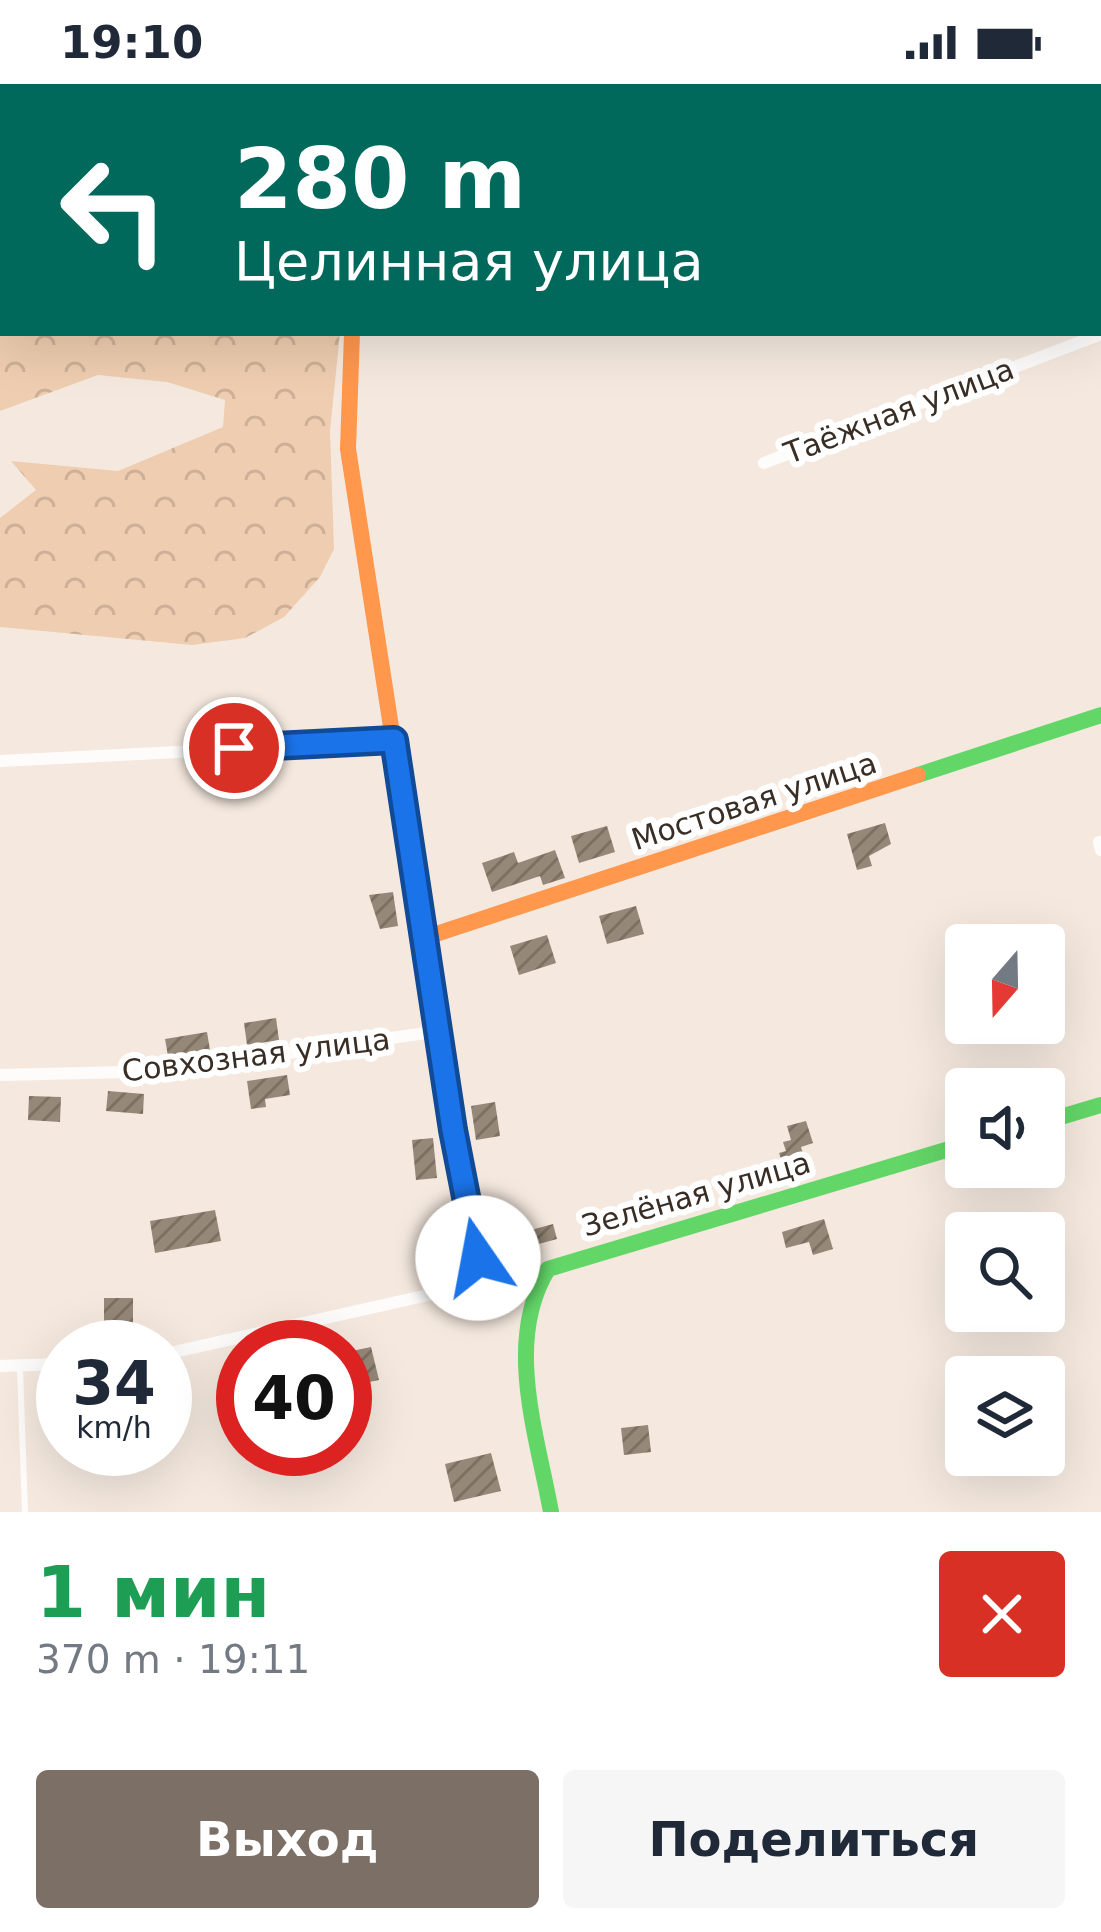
<!DOCTYPE html>
<html lang="ru">
<head>
<meta charset="utf-8">
<style>
  :root { --surface:#fff; --page:#f6f6f7; --text:#1f2937; --muted:#747a83; --accent:#7b6f66 }
  body { margin:0; font-family:"DejaVu Sans",sans-serif; background:var(--page); color:var(--text); height:100vh; display:flex; flex-direction:column; font-size:45px; white-space:nowrap }
  * { box-sizing:border-box; margin:0 }
  p { font-size:39px; color:var(--muted) }
  .icon { flex:none; width:66px; height:66px; fill:none; stroke:currentColor; stroke-width:2; stroke-linecap:round; stroke-linejoin:round }
  .map { position:relative; height:1428px; overflow:hidden }
  .drawer { display:flex; flex-direction:column; background:var(--surface); flex:1 }
  .drawer>* { flex:none }
  .guide { position:absolute; left:0px; top:0px; width:1101px; height:252px; box-shadow:0 12px 48px #0002; background:#00695c; color:#fff; overflow:hidden }
  .needle { width:78px; rotate:200deg }
  .tools { position:absolute; left:945px; top:840px; display:grid; gap:24px }
  .tools a { display:grid; place-items:center; width:120px; height:120px; border-radius:12px; background:var(--surface); box-shadow:0 12px 48px #0002; font-size:60px }
  .speed { position:absolute; left:36px; top:1236px; display:flex; gap:24px; font-size:60px; font-weight:700; text-align:center }
  .speed>* { display:grid; place-content:center; width:156px; height:156px; border-radius:50%; background:var(--surface); box-shadow:0 12px 48px #0002; line-height:1 }
  .speed small { font-size:30px; font-weight:400 }
  .speed .limit { border:18px solid #d22; background:#fff; color:#111 }
  .pin { position:absolute; display:grid; place-items:center; width:102px; height:102px; color:#fff; margin:-51px; border:6px solid #fff; border-radius:50%; box-shadow:0 3px 12px #0007 }
  .me { position:absolute; width:132px; margin:-66px; rotate:348deg; stroke-linejoin:round; filter:drop-shadow(0 0 9px #0008) }
  .turn { display:flex; align-items:center; gap:42px; height:252px; padding:0 36px; font-size:54px }
  .turn .icon { width:156px; height:156px; stroke-width:2.5 }
  .turn b { display:block; font-size:84px; line-height:102px }
  .round { display:grid; place-items:center; flex:none; width:126px; height:126px; border-radius:12px; background:var(--page) }
  .summary { display:flex; align-items:center; justify-content:space-between; height:204px; padding:0 36px }
  h1 { font-size:72px; font-weight:800; line-height:90px; color:#1e9e55 }
  .button { display:flex; gap:24px; margin-top:auto; padding:24px 36px }
  .button a { flex:1; height:138px; border-radius:12px; background:var(--accent); color:#fff; font-size:48px; font-weight:800; line-height:138px; text-align:center }
  .button a+a { background:var(--page); color:var(--text) }
  .status { display:flex; justify-content:space-between; align-items:center; height:84px; padding:0 60px; background:var(--surface); direction:ltr }
  .status svg { height:33px; fill:currentColor }
  .map>svg:first-child { display:block }
  .forest { fill:url(#forest-crowns) }
  .building { fill:url(#building-hatch) }
  .lines { fill:none; stroke-linecap:round; stroke-linejoin:round }
  .lane { stroke:#fefcfa; stroke-width:6 }
  .street { stroke:#fefcfa; stroke-width:12 }
  .fast { stroke:#63d668; stroke-width:16 }
  .slow { stroke:#ff974d; stroke-width:16 }
  .route-casing { stroke:#114b97; stroke-width:30 }
  .route { stroke:#1a73e8; stroke-width:21 }
  .labels { text-anchor:middle; dominant-baseline:central; stroke-width:12; stroke-linejoin:round; paint-order:stroke }
  .street-label { font-size:30px; fill:#392e25; stroke:#fff }
</style>
</head>
<body>
<div class="status"><b>19:10</b><svg viewBox="0 0 49 12"><path d="M0 12V9h3v3zM5 12V6h3v6zM10 12V3h3v9zM15 12V0h3v12zM26 1h20v11H26zM47 4h2v5h-2z"/></svg></div>
<div class="map">
<svg width="1101" height="1428" viewBox="0 0 1101 1428">
  <defs>
    <pattern id="forest-crowns" width="20" height="18" patternUnits="userSpaceOnUse" patternTransform="scale(3)"><rect width="20" height="18" fill="#eecdb0"/><path d="M2 6a3 3 0 1 1 6 0M12 15a3 3 0 1 1 6 0" fill="none" stroke="#cdb097"/></pattern>
    <pattern id="building-hatch" width="6" height="6" patternUnits="userSpaceOnUse" patternTransform="scale(3)"><rect width="6" height="6" fill="#968878"/><path d="M-1 1l2-2M0 6l6-6M5 7l2-2" fill="none" stroke="#7b7062"/></pattern>
  </defs>
  <rect width="100%" height="100%" fill="#f5e9df"/>
  <path class="forest" d="M0,16L3,249H340L330,347L334,465L320,493L284,533L245,554L192,561L0,543V434L36,406L11,377L118,387L223,343L225,316L167,298L98,291L0,327Z"/>
  <g class="building">
    <path d="M885,739L891,760L869,772L872,782L857,786L847,750Z"/>
    <path d="M607,742L615,768L579,779L571,752Z"/>
    <path d="M555,766L565,794L543,801L540,792L492,808L482,779L514,768L518,779Z"/>
    <path d="M393,808L398,842L380,845L369,811Z"/>
    <path d="M636,822L644,850L607,860L599,832Z"/>
    <path d="M547,851L556,879L519,891L510,862Z"/>
    <path d="M276,934L279,956L247,961L244,939Z"/>
    <path d="M207,948L210,966L168,972L165,955Z"/>
    <path d="M287,991L290,1011L265,1015L266,1023L251,1025L247,997Z"/>
    <path d="M108,1007L144,1010L143,1030L106,1027Z"/>
    <path d="M29,1012L61,1013L60,1038L28,1036Z"/>
    <path d="M495,1018L500,1052L476,1056L471,1022Z"/>
    <path d="M806,1037L813,1059L801,1063L807,1083L786,1090L779,1069L786,1067L783,1058L791,1056L787,1042Z"/>
    <path d="M433,1054L437,1094L416,1096L412,1056Z"/>
    <path d="M215,1126L221,1157L155,1169L150,1137Z"/>
    <path d="M824,1135L833,1165L813,1171L809,1158L786,1164L782,1148Z"/>
    <path d="M529,1140L531,1146L553,1140L557,1155L517,1166L511,1144Z"/>
    <path d="M104,1214H133V1239L104,1238Z"/>
    <path d="M371,1263L379,1296L355,1301L347,1268Z"/>
    <path d="M648,1341L651,1368L624,1371L621,1344Z"/>
    <path d="M491,1369L501,1407L454,1418L445,1380Z"/>
  </g>
  <g class="lines">
    <path class="lane" d="M20,1285L25,1428"/>
    <g class="street">
      <path d="M384,0L385,3"/>
      <path d="M764,379L1101,250"/>
      <path d="M0,677L394,657"/>
      <path d="M1099,758L1101,766"/>
      <path d="M0,991L168,987L439,947"/>
      <path d="M165,1270L486,1198L535,1199"/>
      <path d="M0,1282L63,1280"/>
    </g>
    <g class="fast">
      <path d="M918,691L1101,631"/>
      <path d="M448,1011L486,1198"/>
      <path d="M1044,1038L1101,1021"/>
      <path d="M551,1428C537,1350 504,1257 548,1185L966,1060"/>
    </g>
    <g class="slow">
      <path d="M352,249L348,365L448,1011"/>
      <path d="M424,854L918,691"/>
    </g>
  </g>
  <g class="lines">
    <defs>
      <path id="route" d="M234,664L394,656L453,1046L478,1174"/>
    </defs>
    <use href="#route" class="route-casing"/>
    <use href="#route" class="route"/>
  </g>
  <g class="labels">
    <g class="street-label">
      <text transform="translate(899 327) rotate(-21)">Таёжная улица</text>
      <text transform="translate(754 717) rotate(-18)">Мостовая улица</text>
      <text transform="translate(256 971) rotate(-7)">Совхозная улица</text>
      <text transform="translate(696 1110) rotate(-16)">Зелёная улица</text>
    </g>
  </g>
</svg>
<div class="tools">
<a><svg class="needle" viewBox="-14 -14 28 28"><path d="M0-13l5 13h-10z" fill="#e53935"/><path d="M0 13l5-13h-10z" fill="#747a83"/></svg></a>
<a><svg class="icon" aria-label="sound" viewBox="0 0 24 24"><path d="M4 9h4l5-4v14l-5-4H4zM17 9q2 3 0 6"/></svg></a>
<a><svg class="icon" aria-label="search" viewBox="0 0 24 24"><circle cx="10" cy="10" r="6"/><path d="M15 15l6 6"/></svg></a>
<a><svg class="icon" aria-label="layers" viewBox="0 0 24 24"><path d="M12 4l9 5-9 5-9-5zM3 14l9 5 9-5"/></svg></a>
</div>
<div class="speed"><div>34<small>km/h</small></div><div class="limit">40</div></div>
<div class="pin" style="left:234px;top:664px;background:#d93025"><svg class="icon" aria-label="arrive" viewBox="0 0 24 24"><path d="M6 21V4h12l-3 4 3 4H6"/></svg></div>
<svg class="me" style="left:478px;top:1174px" viewBox="-20 -20 40 40"><circle r="19" fill="#fff"/><path d="M0-13L10 11 0 6-10 11z" fill="#1a73e8"/></svg>
<div class="guide">
<div class="turn"><svg class="icon" aria-label="left" viewBox="0 0 24 24"><path d="M17 20v-9H6M10 6l-5 5 5 5"/></svg><div><b>280 m</b>Целинная улица</div></div>
</div>
</div>
<section class="drawer">
<div class="summary"><div><h1>1 мин</h1><p>370 m · 19:11</p></div><a class="round" style="background:#d93025;color:#fff"><svg class="icon" aria-label="close" viewBox="0 0 24 24"><path d="M6 6l12 12M18 6L6 18"/></svg></a></div>
<div class="button"><a>Выход</a><a>Поделиться</a></div>
</section>
</body>
</html>
